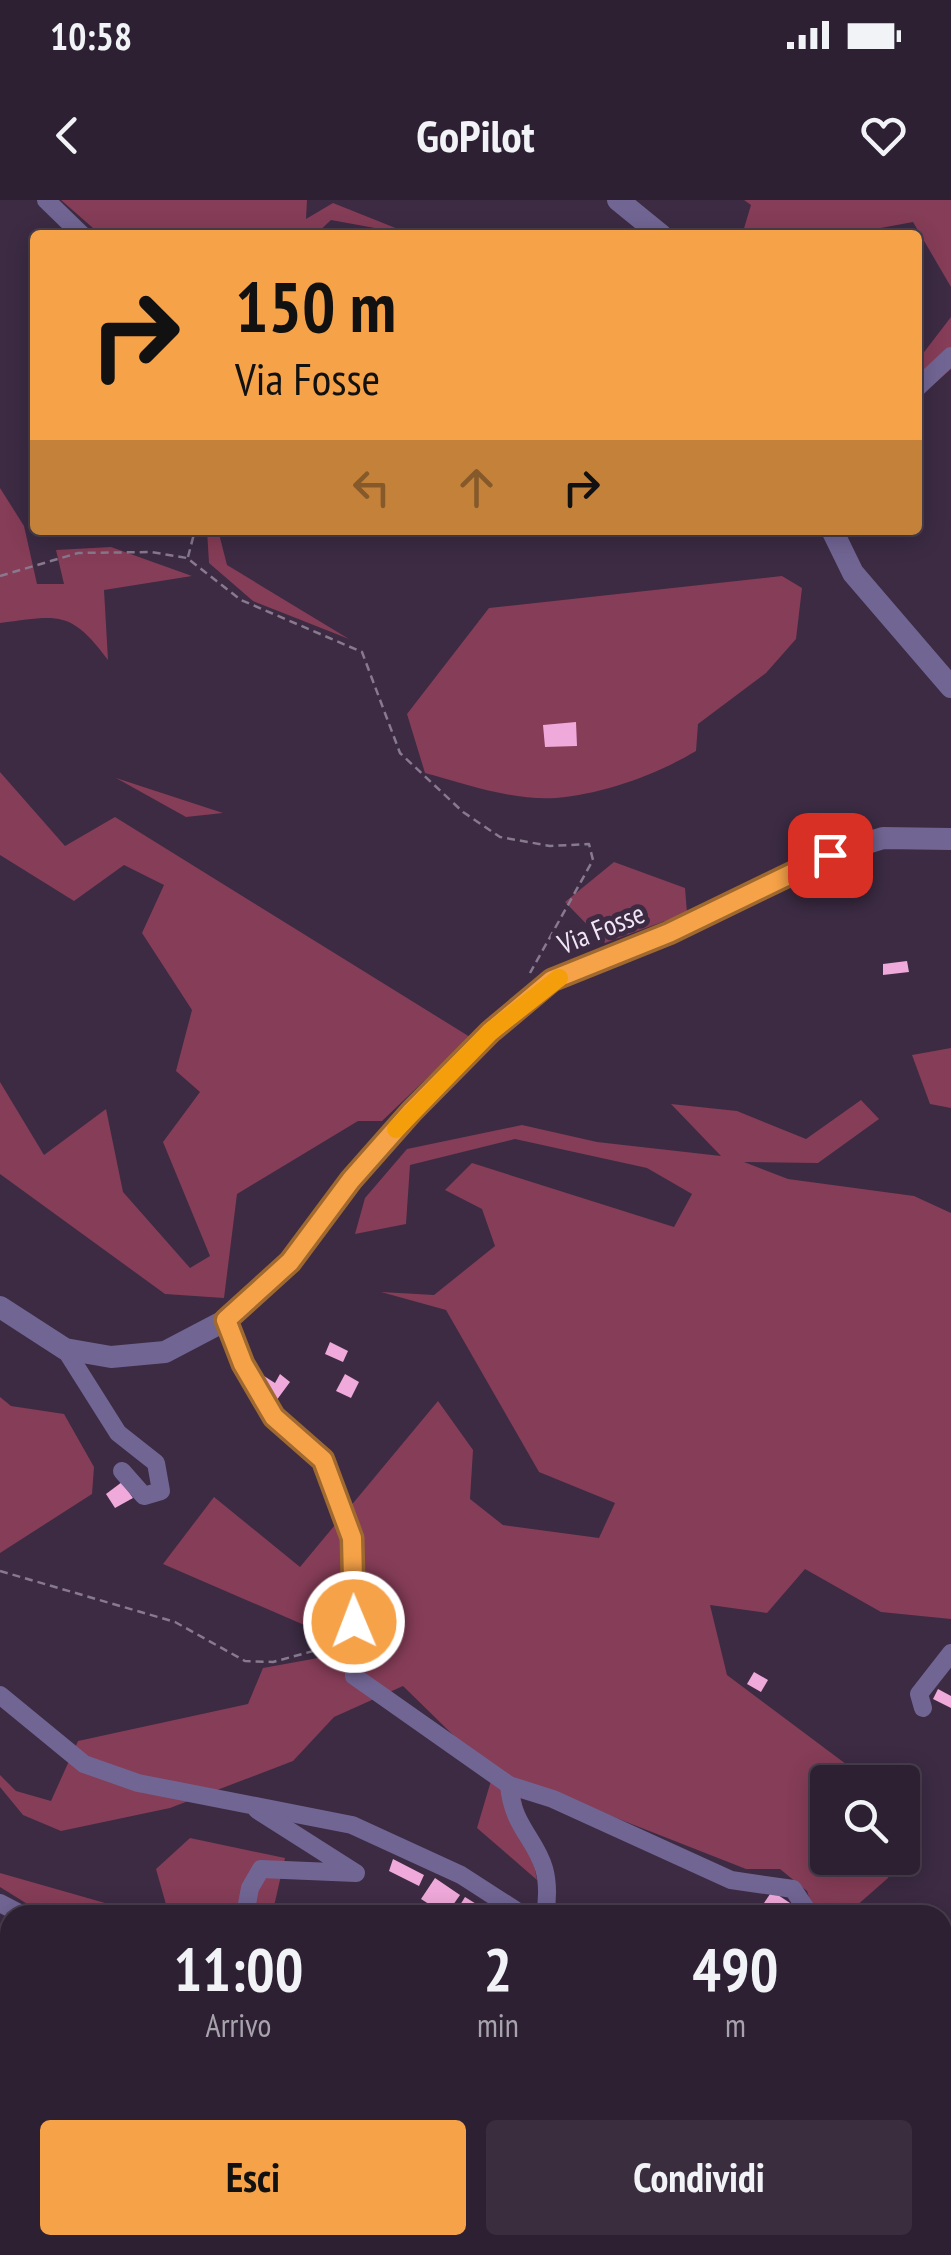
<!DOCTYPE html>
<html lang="it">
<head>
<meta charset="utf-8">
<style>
  :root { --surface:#2d2032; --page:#392d3e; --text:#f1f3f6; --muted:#a7a3ac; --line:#483e4d; --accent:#f6a248 }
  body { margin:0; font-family:"PT Sans Narrow",sans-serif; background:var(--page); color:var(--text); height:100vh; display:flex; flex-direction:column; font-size:38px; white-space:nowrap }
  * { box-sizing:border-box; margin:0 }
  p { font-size:32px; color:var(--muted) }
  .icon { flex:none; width:55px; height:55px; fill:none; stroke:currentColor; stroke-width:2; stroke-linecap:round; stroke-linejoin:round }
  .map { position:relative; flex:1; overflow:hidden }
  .panel { position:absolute; left:0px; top:1705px; width:952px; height:350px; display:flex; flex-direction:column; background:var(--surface); border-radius:30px 30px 0 0; box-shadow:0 5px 25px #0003,0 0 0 2px var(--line) }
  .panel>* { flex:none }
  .hud { position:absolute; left:30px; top:30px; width:892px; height:305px; border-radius:10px; box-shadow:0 5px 25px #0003,0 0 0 2px var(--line); background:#f6a248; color:#111; overflow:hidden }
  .controls { position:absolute; left:810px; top:1565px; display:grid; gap:20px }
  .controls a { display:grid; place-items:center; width:110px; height:110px; border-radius:10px; background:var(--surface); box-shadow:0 5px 25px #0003,0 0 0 2px var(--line); font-size:50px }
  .pin { position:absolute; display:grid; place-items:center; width:85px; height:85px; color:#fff; margin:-42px; border-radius:20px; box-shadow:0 5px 15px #0006 }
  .me { position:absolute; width:110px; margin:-55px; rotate:359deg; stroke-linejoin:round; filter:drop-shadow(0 0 8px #0008) }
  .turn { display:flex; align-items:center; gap:35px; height:210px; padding:0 40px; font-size:45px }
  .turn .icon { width:130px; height:130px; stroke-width:2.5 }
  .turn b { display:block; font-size:70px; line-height:85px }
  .lanes { display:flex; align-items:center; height:95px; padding:0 40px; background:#0003; justify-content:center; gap:50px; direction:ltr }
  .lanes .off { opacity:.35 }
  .eta { display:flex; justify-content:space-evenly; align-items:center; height:170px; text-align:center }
  .eta b { font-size:60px; font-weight:700; line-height:70px }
  .cta { display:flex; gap:20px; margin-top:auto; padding:20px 40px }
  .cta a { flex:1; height:115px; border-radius:10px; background:var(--accent); color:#111; font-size:40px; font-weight:700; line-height:115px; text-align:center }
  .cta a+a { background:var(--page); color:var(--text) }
  .status { display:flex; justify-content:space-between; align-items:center; height:70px; padding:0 50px; background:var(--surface); direction:ltr }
  .status svg { height:28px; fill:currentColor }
  header { display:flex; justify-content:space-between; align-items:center; height:130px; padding:0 40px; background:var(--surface); font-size:45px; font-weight:700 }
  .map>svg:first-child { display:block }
  .forest { fill:#863d57 }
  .building { fill:#efa9da }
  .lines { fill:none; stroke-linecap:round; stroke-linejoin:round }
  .path { stroke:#88798e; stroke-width:2.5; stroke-dasharray:8 5; stroke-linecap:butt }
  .minor { stroke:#716594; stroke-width:18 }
  .tertiary { stroke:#716594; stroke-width:22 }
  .route-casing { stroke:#a0692f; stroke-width:25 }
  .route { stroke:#f6a248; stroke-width:18 }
  .slow { stroke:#f59e0b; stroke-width:18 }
  .labels { text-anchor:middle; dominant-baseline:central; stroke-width:10; stroke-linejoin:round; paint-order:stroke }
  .street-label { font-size:28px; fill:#f1e6f6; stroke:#3c2b43 }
</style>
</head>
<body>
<div class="status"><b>10:58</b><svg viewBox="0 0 49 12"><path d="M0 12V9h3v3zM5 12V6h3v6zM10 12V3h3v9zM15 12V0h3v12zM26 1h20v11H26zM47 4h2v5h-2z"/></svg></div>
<header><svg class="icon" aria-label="back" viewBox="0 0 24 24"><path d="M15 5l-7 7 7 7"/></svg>GoPilot<svg class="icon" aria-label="heart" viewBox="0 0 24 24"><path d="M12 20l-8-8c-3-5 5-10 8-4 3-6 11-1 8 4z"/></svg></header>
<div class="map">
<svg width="951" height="2055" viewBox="0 0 951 2055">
  <rect width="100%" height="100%" fill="#3c2b43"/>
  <g class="forest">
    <path d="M61,0H307L306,19L333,3L413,35L331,20L315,35H101Z"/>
    <path d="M744,0H951V87L913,22L843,35H742L751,5Z"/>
    <path d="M951,117V169L918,198V160Z"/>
    <path d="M0,288L24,326L37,384H64L56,350L111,347L192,376L104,390L108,460C71,410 59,415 0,423Z"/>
    <path d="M207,330H218L227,365L349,439L253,401L209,363Z"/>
    <path d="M782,376L802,388L796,439L766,473L698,524L696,551C656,575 603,594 556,598C513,601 466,584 425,573L407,514L489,408Z"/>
    <path d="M0,572L65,646L115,617L470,837L382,921H358L237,994L224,1098L165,1094L0,974V882L44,955L106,909L123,992L190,1068L210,1056L163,942L200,892L176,871L192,810L142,733L164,685L124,665L74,701L0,655Z"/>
    <path d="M116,578L223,613L186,617Z"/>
    <path d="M614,662L685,688L687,713L605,743L565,702Z"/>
    <path d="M951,848V908L930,904L912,855Z"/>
    <path d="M861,900L879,919L818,963L744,962L788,979L914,996L951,1013V1419L881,1412L805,1369L767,1413L710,1405L727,1475L870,1582H828V1658H896L888,1678L846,1715H815L807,1691L780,1669H746L517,1579L537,1680L477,1628L493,1574L403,1486L334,1517L293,1561L170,1608L61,1631L23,1615L0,1587V1575L16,1591L51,1601L78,1541L248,1504L263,1468L362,1450L163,1364L214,1297L300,1367L438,1201L473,1250L470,1299L503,1325L599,1338L615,1303L539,1272L446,1110L381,1092L434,1095L495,1046L482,1009L445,990L472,963L674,1027L692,994L647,968L515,939L410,965L406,1024L355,1034L365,998L407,949L522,925L597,942L721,956L671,904L737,911L806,939Z"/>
    <path d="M0,1197L11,1206L64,1214L94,1267L92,1294L0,1353Z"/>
    <path d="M190,1638L285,1658L272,1715H169L156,1669Z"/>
    <path d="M0,1673L147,1715H45L0,1687Z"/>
  </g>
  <g class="building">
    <path d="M576,522L577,546L545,547L543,525Z"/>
    <path d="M907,761L909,772L883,775V764Z"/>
    <path d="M330,1142L348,1151L343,1162L325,1154Z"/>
    <path d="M280,1174L290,1182L276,1201L258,1185L264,1176L275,1183Z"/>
    <path d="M345,1174L359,1182L351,1198L336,1191Z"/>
    <path d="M122,1282L133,1298L115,1308L106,1294Z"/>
    <path d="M754,1472L768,1480L761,1492L747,1484Z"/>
    <path d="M938,1489L951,1496V1508L933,1499Z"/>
    <path d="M393,1659L424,1675L419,1686L389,1671Z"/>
    <path d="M435,1678L460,1695L446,1715L421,1699Z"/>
    <path d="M772,1691L802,1711L799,1715H769L760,1709Z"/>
    <path d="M465,1697L494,1715H454Z"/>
    <path d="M0,1932L10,1937V1958L0,1953Z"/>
    <path d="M749,2045H777L784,2055H764L758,2047L753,2050Z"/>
  </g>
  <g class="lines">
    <g class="path">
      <path d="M188,357L195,330"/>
      <path d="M0,376L78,353L151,352L187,358L241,400L362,452L400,553L463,612L500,637L550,646L589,644L593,660L530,773"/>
      <path d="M0,1371L175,1422L245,1461L273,1462L317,1450L338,1459"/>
    </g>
    <g class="minor">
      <path d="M46,0L82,35"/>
      <path d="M918,187L951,156"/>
      <path d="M226,1120L243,1164L274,1217L323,1260L352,1339L354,1476L509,1585"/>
      <path d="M65,1149L118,1233L156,1263L161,1291L144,1296L122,1271"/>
      <path d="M0,1495L84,1564L138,1583L352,1625L461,1675L523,1715"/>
      <path d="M923,1508L919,1494L951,1453"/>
      <path d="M0,1703L23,1715"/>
      <path d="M245,1715L250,1688L261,1669L356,1673L257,1610"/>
      <path d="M545,1715C557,1644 514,1643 509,1585L553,1599L731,1680L793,1689L810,1715"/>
      <path d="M0,1965L10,1975"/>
      <path d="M113,2045L126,2055"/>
    </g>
    <g class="tertiary">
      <path d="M618,0L661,35"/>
      <path d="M832,330L853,373L951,487"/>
      <path d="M0,1107L65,1149L111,1157L165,1152L226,1120L290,1062L351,980L412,911L490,832L552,780L669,733L829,655L883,638L951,639"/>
    </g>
  </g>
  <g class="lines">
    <defs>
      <path id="route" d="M354,1422L352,1338L323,1260L274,1217L243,1164L226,1120L290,1062L351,980L412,911L490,832L552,780L669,733L830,655"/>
    </defs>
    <use href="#route" class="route-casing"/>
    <use href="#route" class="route"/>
    <path class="slow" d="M396,929L490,832L559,778"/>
  </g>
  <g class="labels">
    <g class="street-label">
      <text transform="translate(601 728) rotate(-22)">Via Fosse</text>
    </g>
  </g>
</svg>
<div class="controls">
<a><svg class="icon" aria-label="search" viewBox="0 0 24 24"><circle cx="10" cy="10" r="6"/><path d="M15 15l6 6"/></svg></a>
</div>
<div class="pin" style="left:830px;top:655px;background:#d93025"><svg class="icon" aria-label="arrive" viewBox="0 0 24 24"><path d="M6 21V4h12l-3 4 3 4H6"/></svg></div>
<svg class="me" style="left:354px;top:1422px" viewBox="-20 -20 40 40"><circle r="17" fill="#f6a248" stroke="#fff" stroke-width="3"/><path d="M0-11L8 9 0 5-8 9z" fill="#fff"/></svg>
<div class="hud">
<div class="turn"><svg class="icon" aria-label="right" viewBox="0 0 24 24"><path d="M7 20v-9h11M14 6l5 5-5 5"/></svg><div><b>150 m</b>Via Fosse</div></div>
<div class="lanes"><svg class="icon off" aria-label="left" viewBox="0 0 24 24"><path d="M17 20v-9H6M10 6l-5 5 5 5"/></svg><svg class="icon off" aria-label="ahead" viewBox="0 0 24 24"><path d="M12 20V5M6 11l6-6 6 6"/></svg><svg class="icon" aria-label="right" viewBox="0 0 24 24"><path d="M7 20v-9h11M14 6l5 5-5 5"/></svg></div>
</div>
<section class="panel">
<div class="eta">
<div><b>11:00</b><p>Arrivo</p></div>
<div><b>2</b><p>min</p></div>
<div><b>490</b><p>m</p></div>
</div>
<div class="cta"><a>Esci</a><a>Condividi</a></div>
</section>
</div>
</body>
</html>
